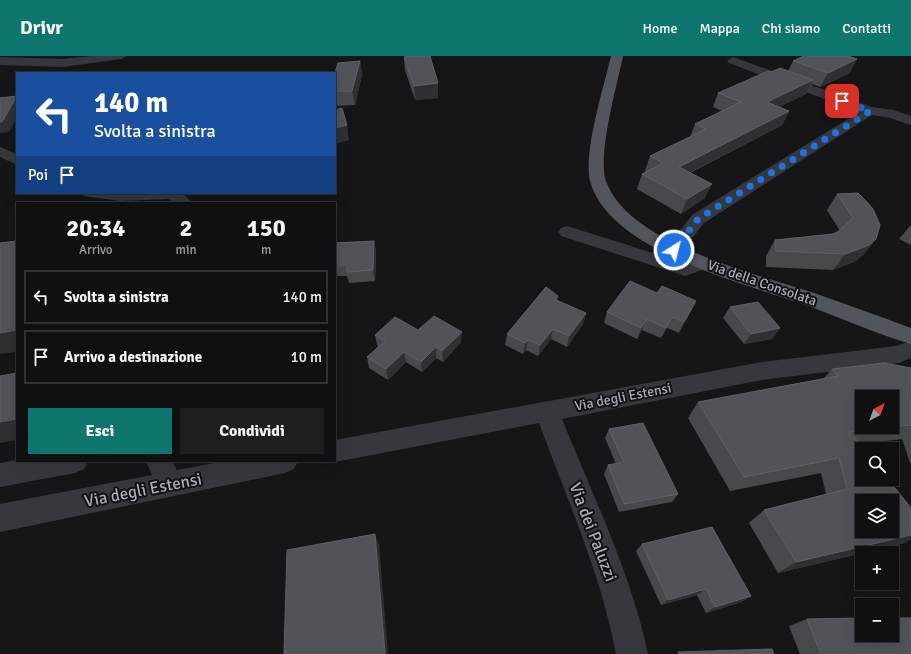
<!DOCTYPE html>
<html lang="it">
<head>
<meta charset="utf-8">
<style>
  :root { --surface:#101012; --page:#1e1e20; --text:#f1f3f6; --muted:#9c9d9f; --line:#303032; --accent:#0f766e }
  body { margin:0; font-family:Signika,sans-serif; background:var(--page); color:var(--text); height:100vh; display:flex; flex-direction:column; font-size:15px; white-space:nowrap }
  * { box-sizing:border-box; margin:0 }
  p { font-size:13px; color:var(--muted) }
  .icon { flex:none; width:22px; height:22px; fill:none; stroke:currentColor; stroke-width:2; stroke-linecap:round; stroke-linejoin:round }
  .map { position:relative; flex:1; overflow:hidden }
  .sheet { position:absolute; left:16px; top:146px; width:320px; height:260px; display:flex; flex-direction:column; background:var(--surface); border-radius:0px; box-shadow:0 4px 16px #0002,0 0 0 1px var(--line) }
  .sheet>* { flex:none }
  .top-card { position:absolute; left:16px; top:16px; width:320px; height:122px; border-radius:0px; box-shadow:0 4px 16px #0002,0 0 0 1px var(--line); background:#1a4fa0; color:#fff; overflow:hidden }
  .needle { width:26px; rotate:41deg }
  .fabs { position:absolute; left:855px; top:334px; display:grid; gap:8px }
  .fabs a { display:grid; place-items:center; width:44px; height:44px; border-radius:0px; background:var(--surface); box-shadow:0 4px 16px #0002,0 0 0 1px var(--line); font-size:20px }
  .pin { position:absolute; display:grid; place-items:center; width:34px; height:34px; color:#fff; margin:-17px; border-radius:8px; box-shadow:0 2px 6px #0006 }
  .me { position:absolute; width:44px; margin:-22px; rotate:36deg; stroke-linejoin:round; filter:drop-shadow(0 0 3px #0008) }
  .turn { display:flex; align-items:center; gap:14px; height:84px; padding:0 12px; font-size:18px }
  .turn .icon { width:52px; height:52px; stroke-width:2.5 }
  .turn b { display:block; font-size:28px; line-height:34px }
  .then { display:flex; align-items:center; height:38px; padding:0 12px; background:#0003; gap:8px; font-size:15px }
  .eta { display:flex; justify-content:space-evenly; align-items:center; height:68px; text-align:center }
  .eta b { font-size:24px; font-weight:700; line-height:28px }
  .cta { display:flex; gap:8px; margin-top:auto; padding:8px 12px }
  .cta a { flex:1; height:46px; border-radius:0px; background:var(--accent); color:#fff; font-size:16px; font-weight:700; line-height:46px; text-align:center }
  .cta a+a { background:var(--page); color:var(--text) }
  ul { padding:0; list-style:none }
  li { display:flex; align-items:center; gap:12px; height:54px; margin:0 8px 6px; padding:0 4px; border:2px solid var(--line); border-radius:0px }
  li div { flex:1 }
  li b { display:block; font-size:15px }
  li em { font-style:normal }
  header { display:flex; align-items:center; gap:24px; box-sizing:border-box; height:56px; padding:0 20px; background:var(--accent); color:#fff }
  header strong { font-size:19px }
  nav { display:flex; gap:22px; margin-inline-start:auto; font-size:14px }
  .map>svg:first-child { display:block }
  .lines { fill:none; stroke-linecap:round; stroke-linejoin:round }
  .minor { fill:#37383d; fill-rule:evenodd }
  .major { fill:#53555c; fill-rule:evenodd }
  .wall { fill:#47494d }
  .shaded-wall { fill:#2f3033 }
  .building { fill:#525359; stroke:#5f6168; fill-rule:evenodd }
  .route { stroke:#1a73e8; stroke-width:7; stroke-dasharray:0 12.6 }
  .labels { text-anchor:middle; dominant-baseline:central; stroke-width:4; stroke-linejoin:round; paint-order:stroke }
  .street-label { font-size:14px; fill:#a8adb8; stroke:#111113 }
  .near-street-label { font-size:17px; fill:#a8adb8; stroke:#111113 }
</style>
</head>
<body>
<header>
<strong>Drivr</strong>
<nav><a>Home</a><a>Mappa</a><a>Chi siamo</a><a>Contatti</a></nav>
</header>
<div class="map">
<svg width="911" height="598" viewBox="0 0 911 598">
  <rect width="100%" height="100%" fill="#161618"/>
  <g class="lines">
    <g class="minor">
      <path d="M92,0H127L121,3L63,11L0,9V1L63,3Z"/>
      <path d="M733,1L872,51L893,54L911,60V69L890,62L872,59L704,167L680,198L674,200L668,198L665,194L692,159L859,56L729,7L727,5Z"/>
      <path d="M0,91L17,98V109L0,101Z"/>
      <path d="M82,137H182L193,147H176L168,143L120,145L84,140Z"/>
      <path d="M567,170L685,207L704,201L711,203L713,207L711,211L685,220L561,180L558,176L561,172Z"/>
      <path d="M911,285V302L899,307L762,324L562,363C593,440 631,517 648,598H616C601,518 567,443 539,367L335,406L331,405H335V384L762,306L879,292L896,290Z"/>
      <path d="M17,404V405H88L84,413L75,417L0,431V407Z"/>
      <path d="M146,405H172L177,414L225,405H298L294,413L285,417L0,476V448L152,419Z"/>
    </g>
    <path class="major" d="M611,0H623C617,29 597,100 606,125C628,188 757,218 814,237C846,248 879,260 911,272V288C874,277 839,261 803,248C743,227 609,195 590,125C583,97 604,30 611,0Z"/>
  </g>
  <g class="wall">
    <path d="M404,1L438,27V42L415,44L405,14Z"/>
    <path d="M360,5L362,19L355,49L335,50V17Z"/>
    <path d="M793,5L850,17L820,31L812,28L806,38L779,51L789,55L782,69L690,117L705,142L681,158L637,133L642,118L646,116L645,115L650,100L690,81L695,68L722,55L713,51L718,37L771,16L788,15Z"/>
    <path d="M837,138L876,183L864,198L856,205L833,214L766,211V200L775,184L833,178L840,175L827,154Z"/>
    <path d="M911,169V189L899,183Z"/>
    <path d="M374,185L376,196L375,225L349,227L347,220H335V187Z"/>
    <path d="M657,237L696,245L679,277L667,272L661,282L642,274L637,283L604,267L607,256Z"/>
    <path d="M557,244L586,257L583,268L567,291L551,283L538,300L526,294L523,298L505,289L507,278Z"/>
    <path d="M730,251L780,272L772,283L744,288L723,262Z"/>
    <path d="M418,274L461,286L443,306L436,302L422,316L406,306L388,324L369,312L367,301L379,291L377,289L375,279Z"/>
    <path d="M911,312V409L902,383L860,388L905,487L778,517L749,467L764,454L826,438L821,417L730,435L688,362L698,346L823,323L832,313Z"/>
    <path d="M609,373L678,438L672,446L619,456L604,418L608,409L616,408L605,382Z"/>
    <path d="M642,488L751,540L741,546L706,557L697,539L661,549L636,495Z"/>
    <path d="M807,563L911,598H800L789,570Z"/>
  </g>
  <g class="shaded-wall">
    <path d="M857,3L850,17L820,31L828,17Z"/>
    <path d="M360,5L362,19L355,49L352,35Z"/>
    <path d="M813,24L806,38L761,60L767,46Z"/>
    <path d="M438,27V42L415,44L414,30Z"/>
    <path d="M17,40V62L9,76L0,77V66Z"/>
    <path d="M789,55L782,69L673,125L679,111Z"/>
    <path d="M347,69L349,84L335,88V72Z"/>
    <path d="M712,128L705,142L681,158L687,143Z"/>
    <path d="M876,183L864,198L856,205L833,214L845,198Z"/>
    <path d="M374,185L376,196L375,225L373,214Z"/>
    <path d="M696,245L691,255L679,277L684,266Z"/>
    <path d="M586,257L583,268L567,291L569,280Z"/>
    <path d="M672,261L667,272L661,282L666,272Z"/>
    <path d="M647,263L642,274L637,283L641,272Z"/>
    <path d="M780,272L772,283L744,288L751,278Z"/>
    <path d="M553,273L551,283L538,300L540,289Z"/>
    <path d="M17,274V296L0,298V277Z"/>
    <path d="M462,276L461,286L443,306L442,295Z"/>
    <path d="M528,284L526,294L523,298L525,287Z"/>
    <path d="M436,291V302L422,316L421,306Z"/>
    <path d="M404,296L406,306L388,324L386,313Z"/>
    <path d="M17,363V384L0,387V366Z"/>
    <path d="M375,478L379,489L388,598H385Z"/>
    <path d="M911,479V483L905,487L778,517L796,506Z"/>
    <path d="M706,533L697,539L661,549L668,544Z"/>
    <path d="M751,540L741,546L706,557L715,551Z"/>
  </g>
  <g class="building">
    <path d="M409,0H430L438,27L414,30L404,1Z"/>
    <path d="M804,0H848L857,3L828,17L793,5Z"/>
    <path d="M360,5L352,35H335V17L338,7Z"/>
    <path d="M780,12L813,24L767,46L789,55L679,111L712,128L687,143L642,118L663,107L650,100L706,73L695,68L741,46L718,37L768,15L771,16Z"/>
    <path d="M17,40L2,66H0V42Z"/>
    <path d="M342,52L347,69L335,72V54Z"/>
    <path d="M858,137L867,146L873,153L880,169L876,183L869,189L845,198L776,195L775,184L833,178L839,175L853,162L837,138Z"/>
    <path d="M17,185V274L0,277V187Z"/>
    <path d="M374,185L373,214L347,216V209H335V187Z"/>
    <path d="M630,225L657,237L662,230L696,245L684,266L672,261L666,272L647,263L641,272L607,256Z"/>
    <path d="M546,231L558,240L556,244L586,257L569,280L553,273L540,289L528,284L525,287L507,278Z"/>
    <path d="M758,246L780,272L751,278L730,251Z"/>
    <path d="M434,260L462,276L442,295L436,291L421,306L404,296L386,313L367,301L385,285L375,279L395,261L418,274Z"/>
    <path d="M884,307L911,312V369L892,371V341H862V371H892L850,376L864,393H862V423H888L911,452V479L796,506L764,454L847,433L839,402L744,421L698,346L838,320L832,313ZM862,445H892V475H862Z"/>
    <path d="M17,317V363L0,366V320Z"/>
    <path d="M643,367L678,438L624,448L608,409L624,406L609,373Z"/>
    <path d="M712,471L751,540L715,551L706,533L668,544L642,488Z"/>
    <path d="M375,478L385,598H284L287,494Z"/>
    <path d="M862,562V579H892V562H911V598H821L807,563Z"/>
    <path d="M772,593L774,598H679L678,596Z"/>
  </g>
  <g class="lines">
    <path class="route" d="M674,194L698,163L870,55L842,45"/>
  </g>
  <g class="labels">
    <g class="street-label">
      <text transform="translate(762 227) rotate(19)">Via della Consolata</text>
      <text transform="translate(623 341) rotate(-11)">Via degli Estensi</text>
    </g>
    <g class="near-street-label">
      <text transform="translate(143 434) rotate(-11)">Via degli Estensi</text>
      <text transform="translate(593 476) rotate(69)">Via dei Paluzzi</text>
    </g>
  </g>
</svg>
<div class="fabs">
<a><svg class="needle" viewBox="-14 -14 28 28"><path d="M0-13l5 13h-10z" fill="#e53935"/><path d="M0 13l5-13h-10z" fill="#9c9d9f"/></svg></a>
<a><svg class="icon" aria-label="search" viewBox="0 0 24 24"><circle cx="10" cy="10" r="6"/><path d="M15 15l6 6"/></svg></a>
<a><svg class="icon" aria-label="layers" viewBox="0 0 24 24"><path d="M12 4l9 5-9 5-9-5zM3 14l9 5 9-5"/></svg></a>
<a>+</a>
<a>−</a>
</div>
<div class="pin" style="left:842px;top:45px;background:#d93025"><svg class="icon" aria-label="arrive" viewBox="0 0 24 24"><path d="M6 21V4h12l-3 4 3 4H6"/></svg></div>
<svg class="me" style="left:674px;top:194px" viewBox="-20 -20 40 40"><circle r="17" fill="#1a73e8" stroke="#fff" stroke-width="3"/><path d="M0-11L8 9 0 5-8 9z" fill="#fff"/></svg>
<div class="top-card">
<div class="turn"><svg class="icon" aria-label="left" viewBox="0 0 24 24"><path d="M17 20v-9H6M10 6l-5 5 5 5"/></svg><div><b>140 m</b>Svolta a sinistra</div></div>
<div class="then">Poi<svg class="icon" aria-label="arrive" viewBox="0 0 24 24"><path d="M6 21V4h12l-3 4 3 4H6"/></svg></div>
</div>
<section class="sheet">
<div class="eta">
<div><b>20:34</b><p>Arrivo</p></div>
<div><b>2</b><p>min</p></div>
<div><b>150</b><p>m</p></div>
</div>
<ul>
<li><svg class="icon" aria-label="left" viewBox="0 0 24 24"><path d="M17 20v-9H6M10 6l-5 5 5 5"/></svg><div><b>Svolta a sinistra</b></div><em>140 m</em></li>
<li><svg class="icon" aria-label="arrive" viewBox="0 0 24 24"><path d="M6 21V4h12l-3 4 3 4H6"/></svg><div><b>Arrivo a destinazione</b></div><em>10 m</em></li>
</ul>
<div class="cta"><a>Esci</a><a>Condividi</a></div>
</section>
</div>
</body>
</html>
